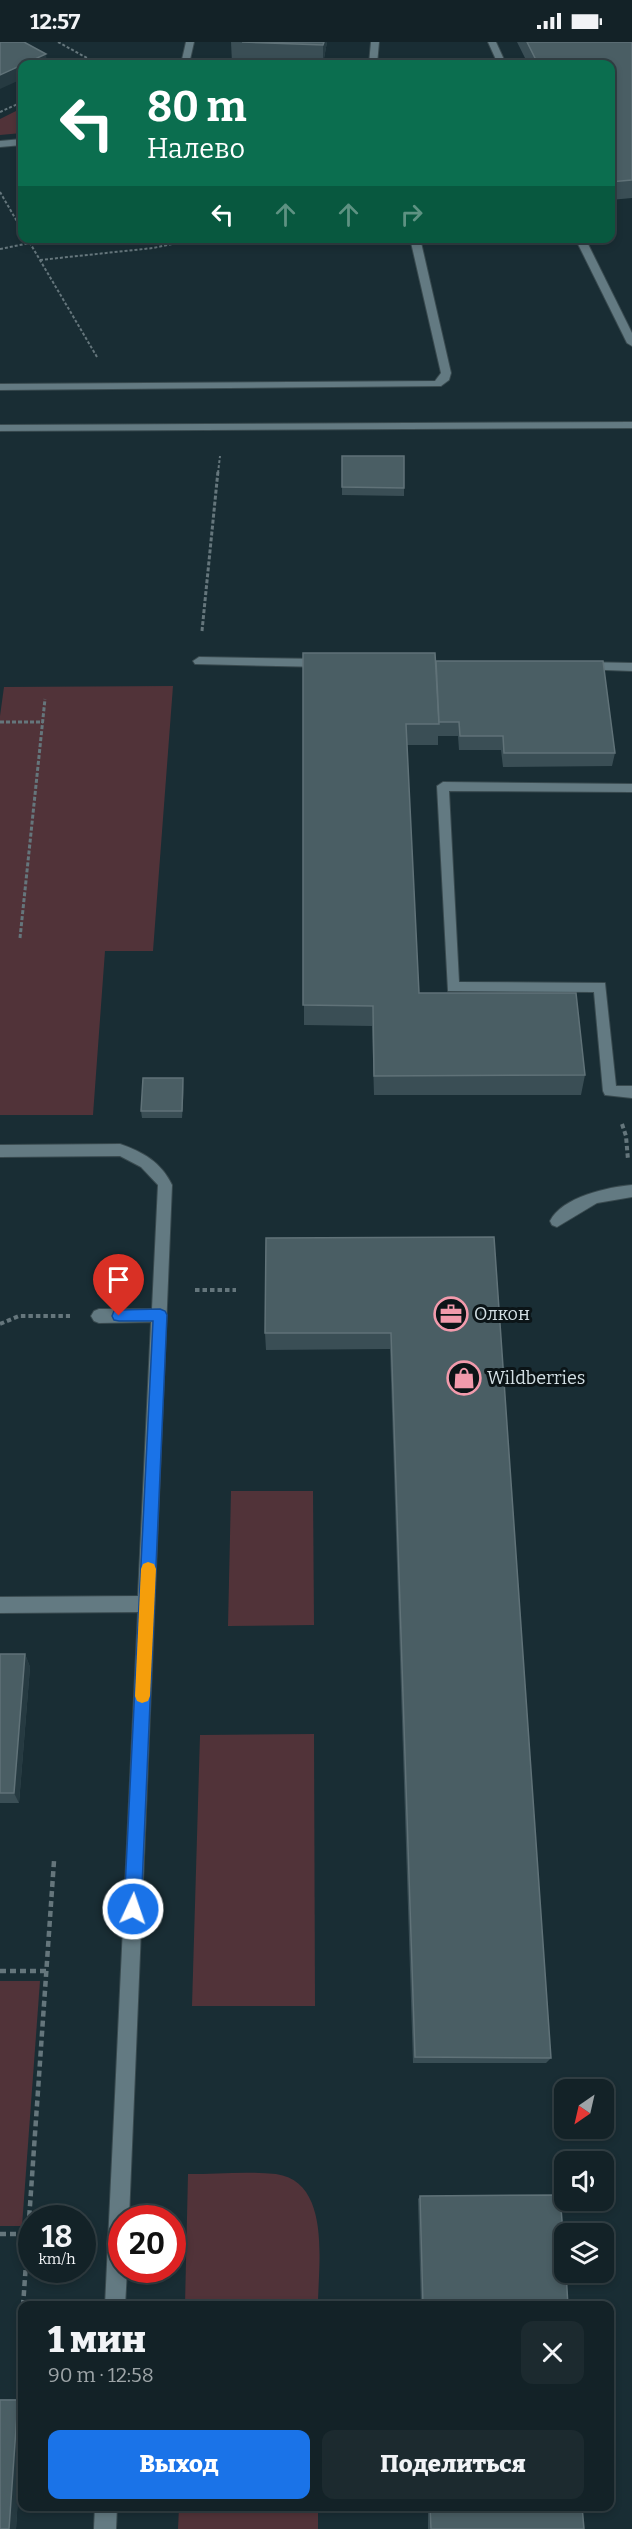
<!DOCTYPE html>
<html lang="ru">
<head>
<meta charset="utf-8">
<style>
  :root { --surface:#132227; --page:#1c2a2f; --text:#f1f3f6; --muted:#9da4a7; --line:#323f44; --accent:#1a73e8 }
  body { margin:0; font-family:Bitter,serif; background:var(--page); color:var(--text); height:100vh; display:flex; flex-direction:column; font-size:22px; white-space:nowrap }
  * { box-sizing:border-box; margin:0 }
  p { font-size:20px; color:var(--muted) }
  .icon { flex:none; width:33px; height:33px; fill:none; stroke:currentColor; stroke-width:2; stroke-linecap:round; stroke-linejoin:round }
  .map { position:relative; flex:1; overflow:hidden }
  .panel { position:absolute; left:18px; top:2259px; width:596px; height:210px; display:flex; flex-direction:column; background:var(--surface); border-radius:12px; box-shadow:0 3px 9px #0003,0 0 0 2px var(--line) }
  .panel>* { flex:none }
  .top-card { position:absolute; left:18px; top:18px; width:597px; height:183px; border-radius:12px; box-shadow:0 3px 9px #0003,0 0 0 2px var(--line); background:#0b6e4f; color:#fff; overflow:hidden }
  .needle { width:39px; rotate:214deg }
  .controls { position:absolute; left:554px; top:2037px; display:grid; gap:12px }
  .controls a { display:grid; place-items:center; width:60px; height:60px; border-radius:12px; background:var(--surface); box-shadow:0 3px 9px #0003,0 0 0 2px var(--line); font-size:30px }
  .speed { position:absolute; left:18px; top:2163px; display:flex; gap:12px; font-size:30px; font-weight:700; text-align:center }
  .speed>* { display:grid; place-content:center; width:78px; height:78px; border-radius:50%; background:var(--surface); box-shadow:0 3px 9px #0003,0 0 0 2px var(--line); line-height:1 }
  .speed small { font-size:15px; font-weight:400 }
  .speed .limit { border:9px solid #d22; background:#fff; color:#111 }
  .pin { position:absolute; display:grid; place-items:center; width:51px; height:51px; color:#fff; margin:-62px -26px; border-radius:50% 50% 50% 0; rotate:-45deg; box-shadow:0 0 6px #0007 }
  .pin .icon { rotate:45deg }
  .me { position:absolute; width:66px; margin:-33px; rotate:3deg; stroke-linejoin:round; filter:drop-shadow(0 0 4px #0008) }
  .turn { display:flex; align-items:center; gap:21px; height:126px; padding:0 30px; font-size:27px }
  .turn .icon { width:78px; height:78px; stroke-width:2.5 }
  .turn b { display:block; font-size:42px; line-height:51px }
  .lanes { display:flex; align-items:center; height:57px; padding:0 30px; background:#0003; justify-content:center; gap:30px; direction:ltr }
  .lanes .off { opacity:.35 }
  .round { display:grid; place-items:center; flex:none; width:63px; height:63px; border-radius:12px; background:var(--page) }
  .overview { display:flex; align-items:center; justify-content:space-between; height:102px; padding:0 30px }
  h1 { font-size:36px; font-weight:800; line-height:45px }
  .action { display:flex; gap:12px; margin-top:auto; padding:12px 30px }
  .action a { flex:1; height:69px; border-radius:12px; background:var(--accent); color:#fff; font-size:24px; font-weight:800; line-height:69px; text-align:center }
  .action a+a { background:var(--page); color:var(--text) }
  .status { display:flex; justify-content:space-between; align-items:center; height:42px; padding:0 30px; background:var(--surface); direction:ltr }
  .status svg { height:16px; fill:currentColor }
  .map>svg:first-child { display:block }
  .green { fill:#513339 }
  .lines { fill:none; stroke-linecap:round; stroke-linejoin:round }
  .lane-casing { stroke:#394a4f; stroke-width:2 }
  .street-casing { stroke:#394a4f; stroke-width:2 }
  .path-far3 { stroke:#65767c; stroke-width:2; stroke-dasharray:3 2; stroke-linecap:butt }
  .path-far2 { stroke:#65767c; stroke-width:3; stroke-dasharray:4 2; stroke-linecap:butt }
  .path-far1 { stroke:#65767c; stroke-width:4; stroke-dasharray:4.5 3; stroke-linecap:butt }
  .path { stroke:#65767c; stroke-width:4.5; stroke-dasharray:6 4; stroke-linecap:butt }
  .lane { fill:#637a82; fill-rule:evenodd }
  .street { fill:#637a82; fill-rule:evenodd }
  .wall { fill:#3a4e55 }
  .shaded-wall { fill:#263a41 }
  .building { fill:#4a5e64; stroke:#607278; stroke-width:1.5 }
  .route { fill:#1a73e8; stroke:#114b97; stroke-width:1.5 }
  .slow { fill:#f59e0b }
  .labels { text-anchor:middle; dominant-baseline:central; stroke-width:6; stroke-linejoin:round; paint-order:stroke }
  .poi-label { font-size:18px; fill:#d3dfe4; stroke:#0b1417; text-anchor:start }
</style>
</head>
<body>
<div class="status"><b>12:57</b><svg viewBox="0 0 49 12"><path d="M0 12V9h3v3zM5 12V6h3v6zM10 12V3h3v9zM15 12V0h3v12zM26 1h20v11H26zM47 4h2v5h-2z"/></svg></div>
<div class="map">
<svg width="632" height="2487" viewBox="0 0 632 2487">
  <rect width="100%" height="100%" fill="#192d34"/>
  <g class="green">
    <path d="M22,66V91L0,93V77Z"/>
    <path d="M173,644L153,909H105L93,1073H0V674L4,645Z"/>
    <path d="M231,1449H313L314,1583L228,1584Z"/>
    <path d="M314,1692L315,1964H192L200,1693Z"/>
    <path d="M0,1939H40L22,2184H0Z"/>
    <path d="M188,2132C217,2132 248,2129 276,2132C332,2140 318,2224 318,2263H185Z"/>
    <path d="M179,2465H318V2487H178Z"/>
  </g>
  <g class="lines">
    <defs>
      <g id="lane">
        <path d="M186,0H194L189,22H181Z"/>
        <path d="M371,0H379L377,22H369Z"/>
        <path d="M488,0H496L506,22H498Z"/>
        <path d="M22,97V103L0,105V99Z"/>
        <path d="M410,196H420L451,331L449,338L441,344L0,348V342L435,339L441,331Z"/>
        <path d="M575,196H585L632,291V304L627,301Z"/>
        <path d="M199,615L323,617L329,621L323,625L195,622L193,619Z"/>
        <path d="M584,620L632,621V629L580,627V621Z"/>
        <path d="M443,740L632,742V750L449,749L459,940L605,941L616,1044H632V1056L605,1053L603,1049L594,950L448,949L437,744Z"/>
        <path d="M120,1102C143,1110 161,1120 172,1143L129,2176H122V2228H127L125,2264H105L138,1570L0,1571V1555L138,1554L151,1280L99,1281L94,1279L91,1274L94,1269L99,1267H152L158,1143L141,1125L120,1114L0,1115V1103Z"/>
        <path d="M632,1143V1155L597,1161L557,1185L552,1183L550,1179C562,1155 608,1145 632,1143Z"/>
        <path d="M95,2464H117L116,2487H94Z"/>
      </g>
      <path id="street" d="M632,380V386L0,389V383Z"/>
    </defs>
    <use href="#lane" class="lane-casing"/>
    <use href="#street" class="street-casing"/>
    <g class="path-far3">
      <path d="M58,0L87,16L92,22"/>
      <path d="M0,70L22,60"/>
      <path d="M0,150L22,188"/>
      <path d="M27,196L97,315"/>
      <path d="M0,207L30,201"/>
      <path d="M40,218L153,206L201,196"/>
      <path d="M218,431L220,414"/>
    </g>
    <g class="path-far2">
      <path d="M202,589L218,429"/>
      <path d="M0,680H43"/>
      <path d="M20,896L45,657"/>
    </g>
    <g class="path-far1">
      <path d="M622,1082L626,1094L628,1118"/>
      <path d="M195,1248H236"/>
      <path d="M0,1282L19,1274H70"/>
    </g>
    <g class="path">
      <path d="M0,1929H47"/>
      <path d="M0,2192H29"/>
      <path d="M23,2264L54,1819"/>
      <path d="M22,2277V2282"/>
    </g>
    <use href="#lane" class="lane"/>
    <use href="#street" class="street"/>
  </g>
  <g class="wall">
    <path d="M231,0H327L323,22H259L232,21Z"/>
    <path d="M517,0H632V156L610,158V22H528Z"/>
    <path d="M342,414L404,446V454L342,453Z"/>
    <path d="M303,611L436,619L615,711L612,724L503,725L501,708H459L458,694H438V703H407L419,951L585,1033L581,1053H374L372,984L304,983Z"/>
    <path d="M184,1043L182,1076H142L141,1069Z"/>
    <path d="M494,1195L551,2016L546,2021H413L390,1307L266,1308L265,1291Z"/>
    <path d="M0,1612H25L30,1625L19,1761H0Z"/>
    <path d="M420,2154L568,2264H421L418,2157Z"/>
    <path d="M0,2357H22V2392L16,2487H0Z"/>
    <path d="M428,2464H582L584,2487H428Z"/>
  </g>
  <g class="shaded-wall">
    <path d="M324,0H327L323,22V3Z"/>
    <path d="M46,12L47,22H23Z"/>
    <path d="M22,23V37L0,47V33Z"/>
    <path d="M183,1036L184,1043L182,1076V1069Z"/>
    <path d="M25,1612L30,1625L19,1761L14,1751Z"/>
    <path d="M22,2357V2392L16,2487H9L18,2358Z"/>
  </g>
  <g class="building">
    <path d="M0,0H24L46,12L0,33Z"/>
    <path d="M242,0H324L323,3Z"/>
    <path d="M527,0H632V138L610,140V22H538Z"/>
    <path d="M342,414H404V446L342,445Z"/>
    <path d="M303,611H435L439,682H406L419,951H576L585,1033L374,1034L373,964L303,963Z"/>
    <path d="M436,619H603L615,711H504L503,694H460L459,680H439Z"/>
    <path d="M143,1036H183L182,1069H141Z"/>
    <path d="M494,1195L551,2016L415,2015L391,1291H265L266,1196Z"/>
    <path d="M0,1612H25L14,1751H0Z"/>
    <path d="M560,2153L564,2205V2230H566L568,2264H423L420,2154Z"/>
    <path d="M0,2358H18L9,2487H0Z"/>
    <path d="M430,2464H582L584,2487H431Z"/>
  </g>
  <path class="route" d="M160,1267L165,1269L167,1273L141,1867L139,1873L133,1875L127,1873L124,1867L153,1279H119L114,1278L112,1274L114,1269L119,1268Z"/>
  <path class="slow" d="M148,1520L154,1522L156,1527L150,1654L148,1659L142,1661L137,1659L135,1654L141,1527L143,1522Z"/>
  <defs>
    <symbol id="office-ring" viewBox="-11 -11 22 22"><circle r="9.5" fill="#0b1417" stroke="#f29aac" stroke-width="1.5"/><path d="M-6-3h4V-5.5h4V-3h4V5H-6ZM-1-4.5V-3h2v-1.5ZM-6 0V1H6V0Z" fill="#f29aac"/></symbol>
    <symbol id="shop-ring" viewBox="-11 -11 22 22"><circle r="9.5" fill="#0b1417" stroke="#f29aac" stroke-width="1.5"/><path d="M-5-2.5h2.3a2.7 3.5 0 0 1 5.4 0H5L5.5 6h-11ZM-1.5-2.5h3a1.5 2.3 0 0 0-3 0Z" fill="#f29aac"/></symbol>
  </defs>
  <g fill-rule="evenodd">
    <use href="#office-ring" x="432" y="1253" width="38" height="38"/>
    <use href="#shop-ring" x="445" y="1317" width="38" height="38"/>
  </g>
  <g class="labels">
    <g class="poi-label">
      <text x="474" y="1272">Олкон</text>
      <text x="487" y="1336">Wildberries</text>
    </g>
  </g>
</svg>
<div class="controls">
<a><svg class="needle" viewBox="-14 -14 28 28"><path d="M0-13l5 13h-10z" fill="#e53935"/><path d="M0 13l5-13h-10z" fill="#9da4a7"/></svg></a>
<a><svg class="icon" aria-label="sound" viewBox="0 0 24 24"><path d="M4 9h4l5-4v14l-5-4H4zM17 9q2 3 0 6"/></svg></a>
<a><svg class="icon" aria-label="layers" viewBox="0 0 24 24"><path d="M12 4l9 5-9 5-9-5zM3 14l9 5 9-5"/></svg></a>
</div>
<div class="speed"><div>18<small>km/h</small></div><div class="limit">20</div></div>
<div class="pin" style="left:119px;top:1274px;background:#d93025"><svg class="icon" aria-label="arrive" viewBox="0 0 24 24"><path d="M6 21V4h12l-3 4 3 4H6"/></svg></div>
<svg class="me" style="left:133px;top:1867px" viewBox="-20 -20 40 40"><circle r="17" fill="#1a73e8" stroke="#fff" stroke-width="3"/><path d="M0-11L8 9 0 5-8 9z" fill="#fff"/></svg>
<div class="top-card">
<div class="turn"><svg class="icon" aria-label="left" viewBox="0 0 24 24"><path d="M17 20v-9H6M10 6l-5 5 5 5"/></svg><div><b>80 m</b>Налево</div></div>
<div class="lanes"><svg class="icon" aria-label="left" viewBox="0 0 24 24"><path d="M17 20v-9H6M10 6l-5 5 5 5"/></svg><svg class="icon off" aria-label="ahead" viewBox="0 0 24 24"><path d="M12 20V5M6 11l6-6 6 6"/></svg><svg class="icon off" aria-label="ahead" viewBox="0 0 24 24"><path d="M12 20V5M6 11l6-6 6 6"/></svg><svg class="icon off" aria-label="right" viewBox="0 0 24 24"><path d="M7 20v-9h11M14 6l5 5-5 5"/></svg></div>
</div>
<section class="panel">
<div class="overview"><div><h1>1 мин</h1><p>90 m · 12:58</p></div><a class="round"><svg class="icon" aria-label="close" viewBox="0 0 24 24"><path d="M6 6l12 12M18 6L6 18"/></svg></a></div>
<div class="action"><a>Выход</a><a>Поделиться</a></div>
</section>
</div>
</body>
</html>
